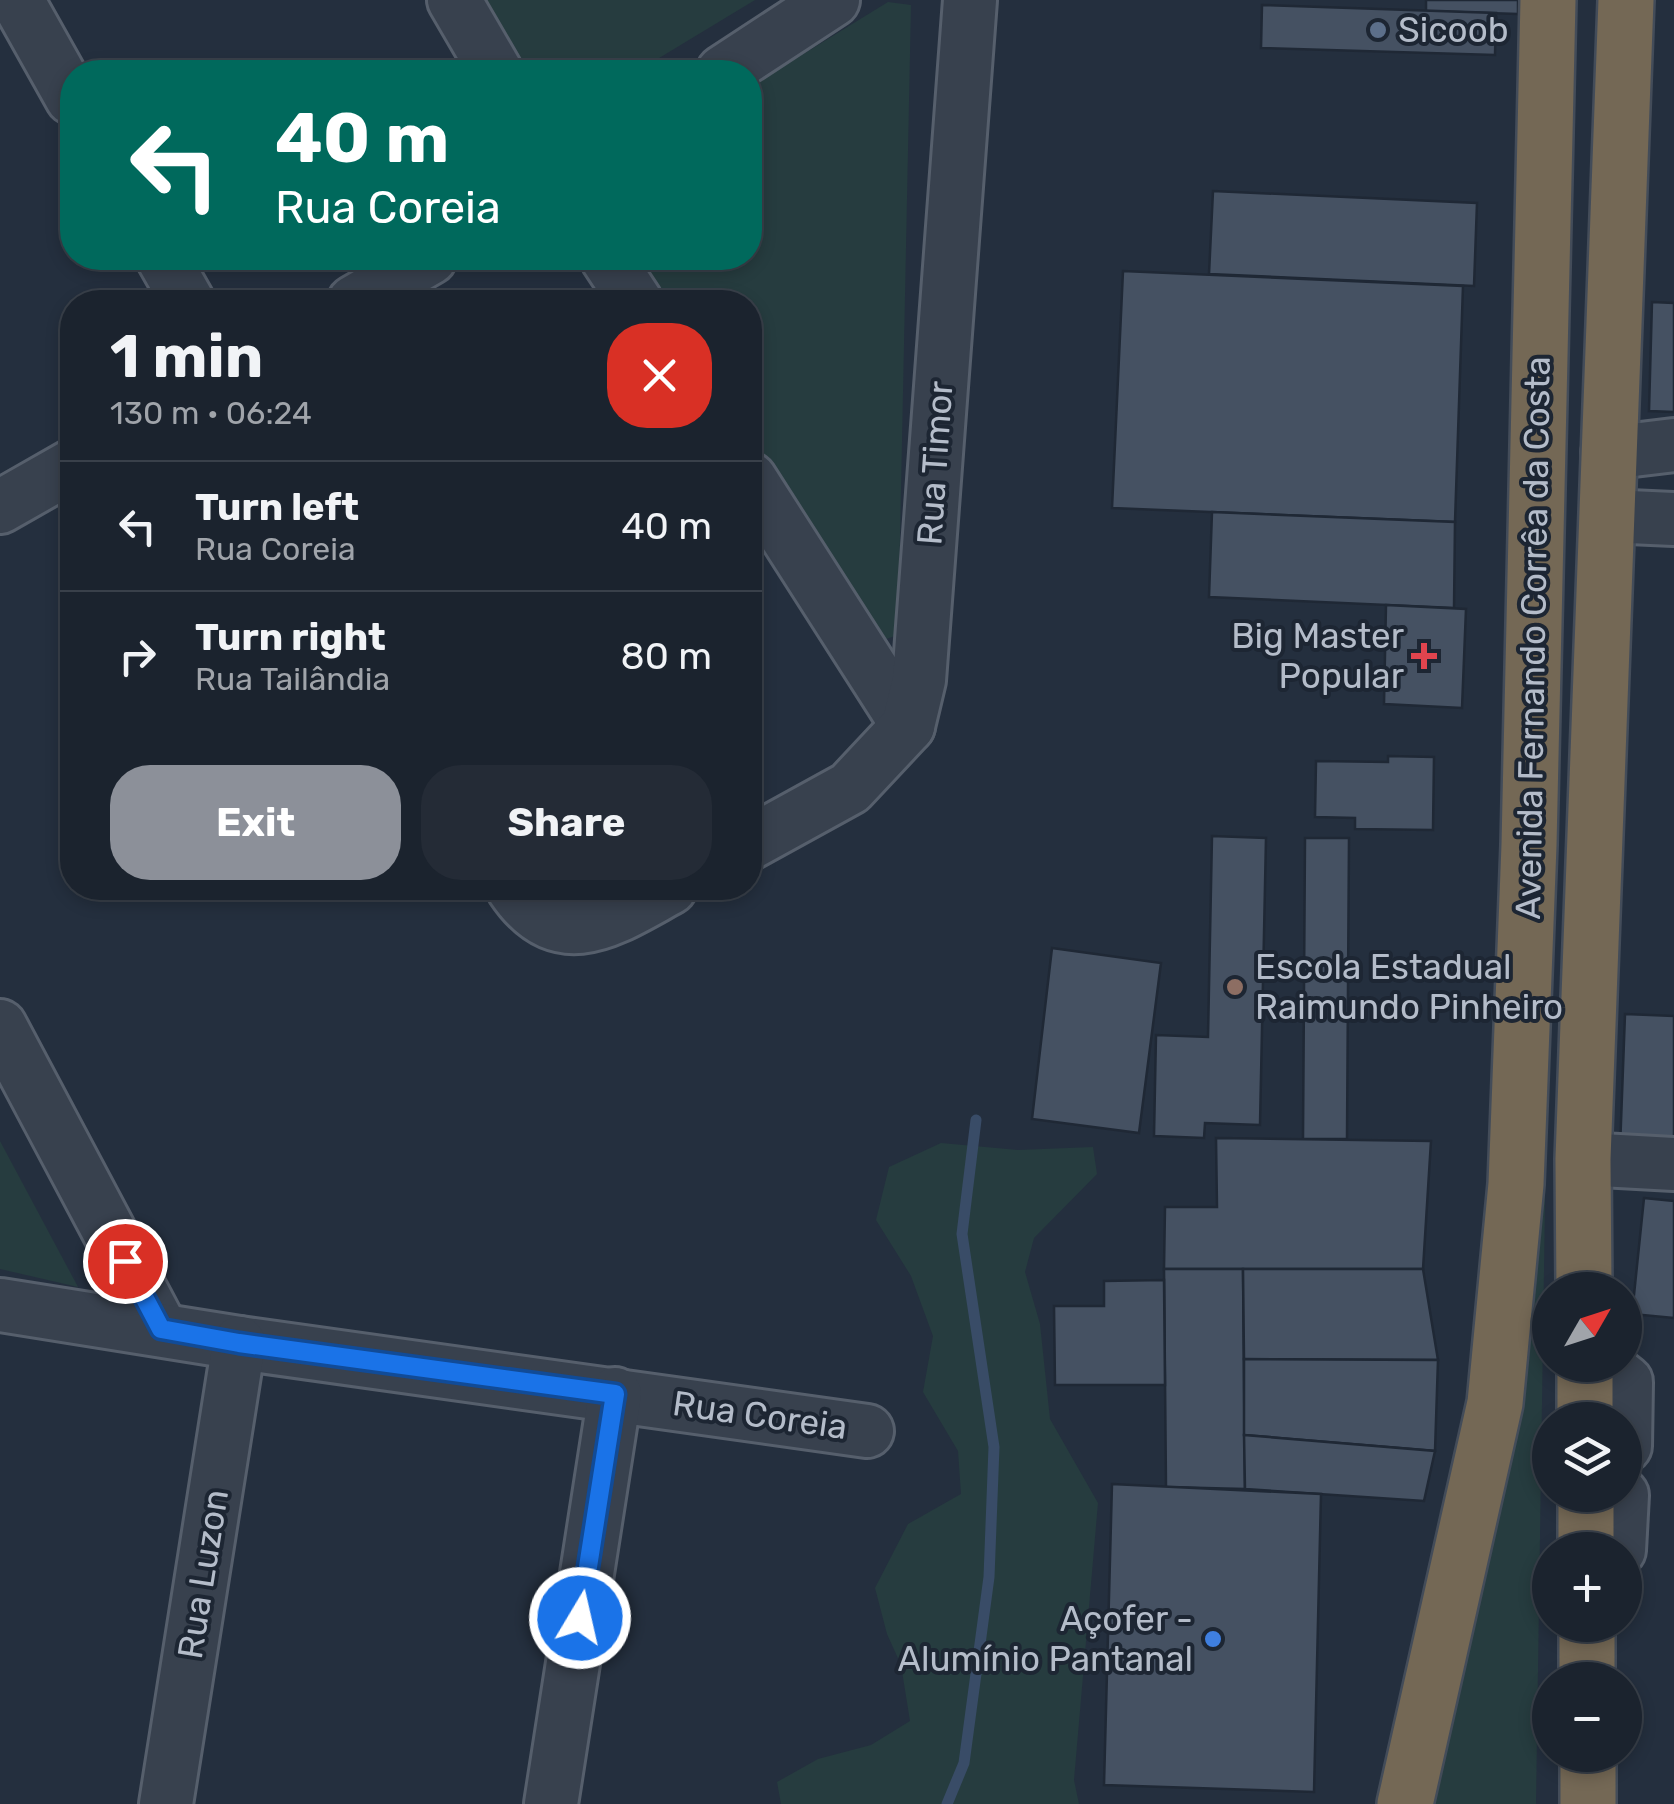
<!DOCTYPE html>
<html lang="en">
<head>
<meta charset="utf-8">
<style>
  :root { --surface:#1b232e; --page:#242b36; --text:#f1f3f6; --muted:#a0a4aa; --line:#39404a; --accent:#8c9099 }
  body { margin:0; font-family:Rubik,sans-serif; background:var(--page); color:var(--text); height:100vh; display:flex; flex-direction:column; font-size:38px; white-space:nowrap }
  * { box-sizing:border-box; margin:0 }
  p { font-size:32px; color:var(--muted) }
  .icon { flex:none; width:55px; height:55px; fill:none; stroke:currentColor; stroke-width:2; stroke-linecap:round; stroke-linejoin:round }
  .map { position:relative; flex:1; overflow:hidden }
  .drawer { position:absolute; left:60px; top:290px; width:702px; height:610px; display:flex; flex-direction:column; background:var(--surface); border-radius:40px; box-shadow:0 5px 15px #0003,0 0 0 2px var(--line) }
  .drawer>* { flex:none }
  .banner { position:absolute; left:60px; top:60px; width:702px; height:210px; border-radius:40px; box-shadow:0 5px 15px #0003,0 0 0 2px var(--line); background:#00695c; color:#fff; overflow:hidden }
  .needle { width:65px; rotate:51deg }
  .controls { position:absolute; left:1532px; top:1272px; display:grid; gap:20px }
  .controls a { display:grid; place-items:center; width:110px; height:110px; border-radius:50%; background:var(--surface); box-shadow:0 5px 15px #0003,0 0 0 2px var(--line); font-size:50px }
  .pin { position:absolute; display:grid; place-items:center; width:85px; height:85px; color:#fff; margin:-42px; border:5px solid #fff; border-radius:50%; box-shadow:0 2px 10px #0007 }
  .me { position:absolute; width:110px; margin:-55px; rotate:9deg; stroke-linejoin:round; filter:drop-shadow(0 0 8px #0008) }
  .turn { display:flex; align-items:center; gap:35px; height:210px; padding:0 50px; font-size:45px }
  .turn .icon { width:130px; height:130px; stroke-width:2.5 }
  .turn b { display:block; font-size:70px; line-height:85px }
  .round { display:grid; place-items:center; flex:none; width:105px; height:105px; border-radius:40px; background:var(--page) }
  .head { display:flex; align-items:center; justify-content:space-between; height:170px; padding:0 50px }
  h1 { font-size:60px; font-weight:700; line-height:75px }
  .primary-button { display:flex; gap:20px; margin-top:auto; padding:20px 50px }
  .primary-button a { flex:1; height:115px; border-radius:40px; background:var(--accent); color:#fff; font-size:40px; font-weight:700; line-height:115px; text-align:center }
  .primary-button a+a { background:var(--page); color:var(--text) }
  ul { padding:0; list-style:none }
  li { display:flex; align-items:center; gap:30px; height:130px; padding:0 50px; border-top:2px solid var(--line) }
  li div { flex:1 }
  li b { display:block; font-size:38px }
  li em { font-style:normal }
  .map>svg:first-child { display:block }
  .green { fill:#263c3f }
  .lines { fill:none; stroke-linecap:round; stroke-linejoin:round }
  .stream { stroke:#394c67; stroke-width:11 }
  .building { fill:#455162; stroke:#1f2835; stroke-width:2.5 }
  .minor-casing { stroke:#565f6c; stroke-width:58 }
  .highway-casing { stroke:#434c59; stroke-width:60 }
  .minor { stroke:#38414e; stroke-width:52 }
  .highway { stroke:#746855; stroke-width:55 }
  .route-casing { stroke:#114b97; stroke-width:25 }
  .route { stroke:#1a73e8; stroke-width:18 }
  .service-dot { fill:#5c6f8a; stroke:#1d2633; stroke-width:4 }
  .health-dot { fill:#e0444e; stroke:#1d2633; stroke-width:4 }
  .education-dot { fill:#8d6e63; stroke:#1d2633; stroke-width:4 }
  .shop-dot { fill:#3f7fe0; stroke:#1d2633; stroke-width:4 }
  .labels { text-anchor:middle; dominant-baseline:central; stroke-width:8; stroke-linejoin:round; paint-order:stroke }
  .poi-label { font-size:35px; fill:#b4bcc9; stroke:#1d2633; text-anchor:start }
  .street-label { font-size:35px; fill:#b4bcc9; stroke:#1d2633 }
</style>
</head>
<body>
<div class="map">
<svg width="1674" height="1804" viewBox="0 0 1674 1804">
  <rect width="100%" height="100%" fill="#242f3e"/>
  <g class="green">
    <path d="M475,0H755L636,72H516Z"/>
    <path d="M888,2L911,5L898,635L883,640L750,441V302H658L628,258H750V87Z"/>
    <path d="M1533,1137H1546L1536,1804H1426Z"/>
    <path d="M0,1141L78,1287L0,1269Z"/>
    <path d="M941,1143L1018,1150L1093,1147L1097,1174L1034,1238L1025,1272L1040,1324L1050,1419L1098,1503L1074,1780L1079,1804H781L777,1782L818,1759L871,1745L910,1721L901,1665L887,1634L875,1588L908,1524L961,1494L958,1451L923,1392L933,1336L911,1276L876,1220L889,1167Z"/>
  </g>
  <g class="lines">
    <path class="stream" d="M947,1804L964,1763L989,1577L994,1447L962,1234L976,1120"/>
  </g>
  <g class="building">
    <path d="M1426,0H1518V14L1426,11Z"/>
    <path d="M1262,5L1496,13L1495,55L1261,48Z"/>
    <path d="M1213,191L1477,203L1474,286L1209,274Z"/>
    <path d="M1123,271L1463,286L1455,522L1112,508Z"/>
    <path d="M1652,302L1674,303V412L1649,411Z"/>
    <path d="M1212,512L1455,522L1454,608L1209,597Z"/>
    <path d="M1386,605L1466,609L1462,708L1384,704Z"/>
    <path d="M1388,756L1434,757L1433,830L1355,829V818L1315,817L1316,761L1388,762Z"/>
    <path d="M1212,836L1266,838L1260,1125L1205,1123L1204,1138L1154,1136L1156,1035L1208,1037Z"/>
    <path d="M1305,838H1349L1347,1139H1303Z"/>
    <path d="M1052,948L1161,963L1139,1133L1032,1119Z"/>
    <path d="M1625,1014L1674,1016V1151L1620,1149Z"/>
    <path d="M1216,1138L1431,1141L1423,1269H1164L1165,1207H1217Z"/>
    <path d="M1644,1198L1674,1201V1318L1632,1314Z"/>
    <path d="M1164,1269H1243L1245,1489L1166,1487Z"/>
    <path d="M1243,1269H1423L1438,1360L1244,1359Z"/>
    <path d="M1164,1280L1165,1385H1055L1054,1306H1104V1281Z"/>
    <path d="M1244,1359L1438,1360L1435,1451L1244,1435Z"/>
    <path d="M1244,1435L1435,1451L1424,1501L1245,1489Z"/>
    <path d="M1112,1484L1321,1494L1314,1792L1104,1785Z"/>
  </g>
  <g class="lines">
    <defs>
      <g id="minor">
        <path d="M17,0L72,98"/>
        <path d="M454,0L496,72"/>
        <path d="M723,72L833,0"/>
        <path d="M163,258L188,302"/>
        <path d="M607,258L636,302"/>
        <path d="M354,302L430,258"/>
        <path d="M1608,453L1674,445"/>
        <path d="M750,479L908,726"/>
        <path d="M0,507L72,466"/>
        <path d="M1607,516L1674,519"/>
        <path d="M750,843L850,788L908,726L919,680L970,0"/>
        <path d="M513,888C560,958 613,919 670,888"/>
        <path d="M0,1026L161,1329"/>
        <path d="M1583,1159L1674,1164"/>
        <path d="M0,1305L239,1343L867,1431"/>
        <path d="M1587,1365L1607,1367L1626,1382L1625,1446"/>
        <path d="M1619,1550L1622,1495"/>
        <path d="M166,1804L239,1343"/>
        <path d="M551,1804L615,1394"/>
      </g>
      <g id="highway">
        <path d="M1584,1290L1583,1159L1626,0"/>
        <path d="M1585,1365V1420"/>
        <path d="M1586,1495V1550"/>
        <path d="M1587,1625V1680"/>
        <path d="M1588,1755V1804"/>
        <path d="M1405,1804L1495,1403L1516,1184L1529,845L1548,0"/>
      </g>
    </defs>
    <use href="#minor" class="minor-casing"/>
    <use href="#highway" class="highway-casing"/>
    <use href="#minor" class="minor"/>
    <use href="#highway" class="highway"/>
  </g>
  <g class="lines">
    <defs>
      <path id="route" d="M125,1261L161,1329L239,1343L615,1394L580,1618"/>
    </defs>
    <use href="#route" class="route-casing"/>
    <use href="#route" class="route"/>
  </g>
  <circle class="service-dot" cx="1378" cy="30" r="10"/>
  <path class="health-dot" d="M1419 641h10v10h10v10h-10v10h-10v-10h-10v-10h10z"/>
  <circle class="education-dot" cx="1235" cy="987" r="10"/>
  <circle class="shop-dot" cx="1213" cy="1639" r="10"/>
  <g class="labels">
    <g class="poi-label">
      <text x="1398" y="30">Sicoob</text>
      <text x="1404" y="636" text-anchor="end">Big Master<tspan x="1404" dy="40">Popular</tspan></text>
      <text x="1255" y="967">Escola Estadual<tspan x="1255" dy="40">Raimundo Pinheiro</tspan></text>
      <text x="1193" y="1619" text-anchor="end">Açofer -<tspan x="1193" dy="40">Alumínio Pantanal</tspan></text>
    </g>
    <g class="street-label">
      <text transform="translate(935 463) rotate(-86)">Rua Timor</text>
      <text transform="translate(1533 638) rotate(-89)">Avenida Fernando Corrêa da Costa</text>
      <text transform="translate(760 1415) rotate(8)">Rua Coreia</text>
      <text transform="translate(203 1574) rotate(-81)">Rua Luzon</text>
    </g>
  </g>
</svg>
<div class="controls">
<a><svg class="needle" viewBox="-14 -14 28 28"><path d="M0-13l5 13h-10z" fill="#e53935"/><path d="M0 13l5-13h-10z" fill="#a0a4aa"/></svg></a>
<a><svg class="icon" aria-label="layers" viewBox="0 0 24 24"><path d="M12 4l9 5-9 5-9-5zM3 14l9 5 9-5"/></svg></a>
<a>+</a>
<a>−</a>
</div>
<div class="pin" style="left:125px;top:1261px;background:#d93025"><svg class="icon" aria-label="arrive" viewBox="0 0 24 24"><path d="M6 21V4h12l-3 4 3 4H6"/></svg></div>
<svg class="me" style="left:580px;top:1618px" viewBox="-20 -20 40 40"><circle r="17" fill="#1a73e8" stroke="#fff" stroke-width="3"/><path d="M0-11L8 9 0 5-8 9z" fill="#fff"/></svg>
<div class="banner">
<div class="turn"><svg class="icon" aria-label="left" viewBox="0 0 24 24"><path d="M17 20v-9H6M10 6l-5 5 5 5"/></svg><div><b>40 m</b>Rua Coreia</div></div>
</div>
<section class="drawer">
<div class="head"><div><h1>1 min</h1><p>130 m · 06:24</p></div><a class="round" style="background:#d93025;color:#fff"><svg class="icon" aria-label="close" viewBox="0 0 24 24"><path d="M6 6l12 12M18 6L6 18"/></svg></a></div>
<ul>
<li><svg class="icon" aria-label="left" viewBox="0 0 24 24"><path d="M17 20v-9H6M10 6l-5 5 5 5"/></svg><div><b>Turn left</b><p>Rua Coreia</p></div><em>40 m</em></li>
<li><svg class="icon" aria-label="right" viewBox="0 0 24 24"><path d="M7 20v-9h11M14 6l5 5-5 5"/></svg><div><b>Turn right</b><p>Rua Tailândia</p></div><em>80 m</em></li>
</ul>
<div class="primary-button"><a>Exit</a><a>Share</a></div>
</section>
</div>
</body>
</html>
